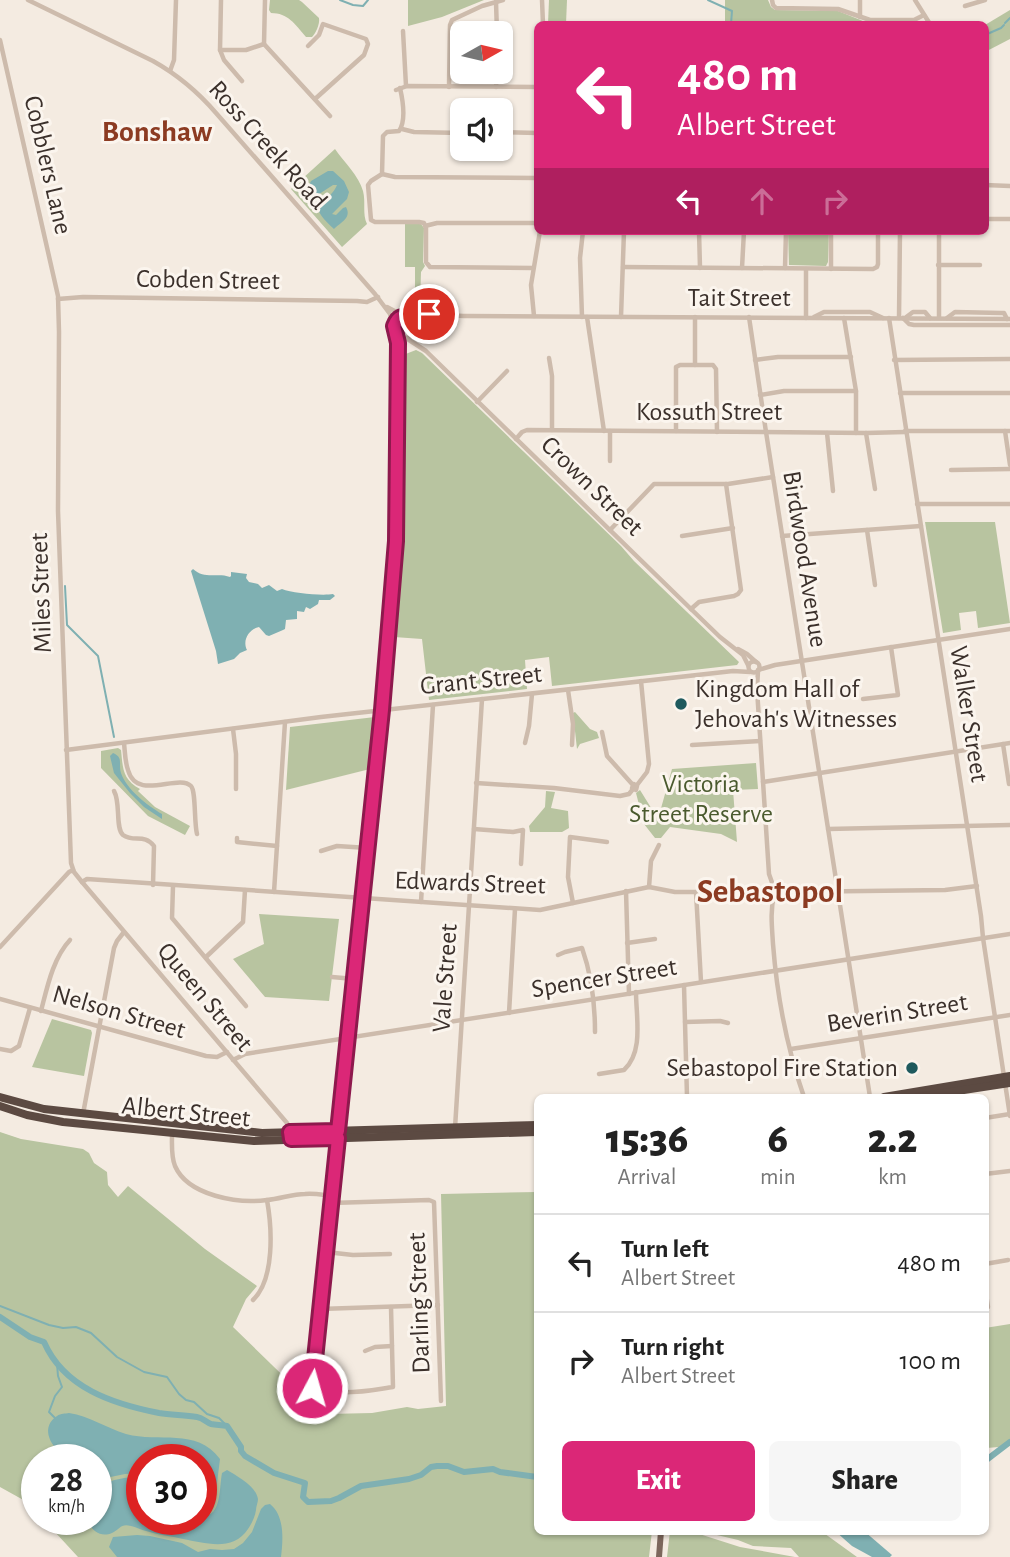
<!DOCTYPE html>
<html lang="en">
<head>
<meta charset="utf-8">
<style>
  :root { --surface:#fff; --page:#f6f6f6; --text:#222; --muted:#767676; --line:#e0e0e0; --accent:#db2777 }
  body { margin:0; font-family:"Alegreya Sans",sans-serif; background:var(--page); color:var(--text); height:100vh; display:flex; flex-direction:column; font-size:26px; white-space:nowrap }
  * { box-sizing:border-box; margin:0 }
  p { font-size:23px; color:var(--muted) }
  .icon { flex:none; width:38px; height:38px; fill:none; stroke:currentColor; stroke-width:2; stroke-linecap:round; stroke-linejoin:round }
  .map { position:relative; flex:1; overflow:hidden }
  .sheet { position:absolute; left:534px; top:1094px; width:455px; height:441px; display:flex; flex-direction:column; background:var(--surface); border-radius:10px; box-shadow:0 2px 5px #0004 }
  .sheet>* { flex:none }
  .guide { position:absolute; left:534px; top:21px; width:455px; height:214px; border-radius:10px; box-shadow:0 2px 5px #0004; background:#db2777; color:#fff; overflow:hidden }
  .needle { width:46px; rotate:82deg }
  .tools { position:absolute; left:450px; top:21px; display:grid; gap:14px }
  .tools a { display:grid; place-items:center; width:63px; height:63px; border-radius:10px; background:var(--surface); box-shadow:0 2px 5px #0004; font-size:35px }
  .speed { position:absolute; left:21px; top:1444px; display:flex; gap:14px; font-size:35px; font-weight:700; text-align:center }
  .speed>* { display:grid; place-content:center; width:91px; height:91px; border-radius:50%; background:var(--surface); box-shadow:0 2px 5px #0004; line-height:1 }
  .speed small { font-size:18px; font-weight:400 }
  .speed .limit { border:10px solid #d22; background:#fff; color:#111 }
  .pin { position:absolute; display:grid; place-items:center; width:60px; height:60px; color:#fff; margin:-30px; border:4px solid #fff; border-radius:50%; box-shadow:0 2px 7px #0007 }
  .me { position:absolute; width:77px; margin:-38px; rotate:6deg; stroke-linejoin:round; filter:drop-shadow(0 0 5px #0008) }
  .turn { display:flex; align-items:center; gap:24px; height:147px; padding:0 28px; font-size:32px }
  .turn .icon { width:91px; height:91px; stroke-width:2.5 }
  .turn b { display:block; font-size:49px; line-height:60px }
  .lanes { display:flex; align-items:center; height:66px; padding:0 28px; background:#0003; justify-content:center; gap:35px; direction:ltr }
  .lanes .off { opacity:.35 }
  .eta { display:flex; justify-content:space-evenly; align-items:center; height:119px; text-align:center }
  .eta b { font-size:42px; font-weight:800; line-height:49px }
  .action { display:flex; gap:14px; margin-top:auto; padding:14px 28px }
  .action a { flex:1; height:80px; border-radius:10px; background:var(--accent); color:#fff; font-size:28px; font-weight:800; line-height:80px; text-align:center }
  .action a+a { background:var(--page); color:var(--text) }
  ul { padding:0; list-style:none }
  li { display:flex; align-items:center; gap:21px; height:98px; padding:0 28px; border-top:2px solid var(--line) }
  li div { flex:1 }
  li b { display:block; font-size:26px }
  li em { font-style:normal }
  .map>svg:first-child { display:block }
  .green { fill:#b8c4a0; fill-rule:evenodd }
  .water { fill:#7fb0b2 }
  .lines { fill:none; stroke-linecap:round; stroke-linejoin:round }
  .stream { stroke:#7fb0b2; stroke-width:2 }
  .river { stroke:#7fb0b2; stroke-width:6 }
  .minor { stroke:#cdbbac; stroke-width:4.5 }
  .major { stroke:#7d675c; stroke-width:6 }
  .highway { stroke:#5c4a42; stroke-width:8 }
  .route-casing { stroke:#8e194d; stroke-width:18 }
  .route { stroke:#db2777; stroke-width:12 }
  .poi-dot { fill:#1f5a5e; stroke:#fbf5ee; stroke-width:2.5 }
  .labels { text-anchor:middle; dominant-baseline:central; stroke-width:6; stroke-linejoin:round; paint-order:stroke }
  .street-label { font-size:26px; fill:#3b302b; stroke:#fbf5ee }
  .poi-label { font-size:26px; fill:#3b302b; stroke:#fbf5ee; text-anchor:start }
  .park-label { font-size:26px; fill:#4a5a2e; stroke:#fbf5ee }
  .quarter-label { font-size:30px; font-weight:bold; fill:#8c3b22; stroke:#fbf5ee }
  .district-label { font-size:33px; font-weight:bold; fill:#8c3b22; stroke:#fbf5ee }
</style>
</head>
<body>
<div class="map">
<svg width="1010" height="1557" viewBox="0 0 1010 1557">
  <rect width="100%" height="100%" fill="#f4ebe1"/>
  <g class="green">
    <path d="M270,0H299L302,2L319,18C320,24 316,33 312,37H306C295,24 288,13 271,13L269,10Z"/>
    <path d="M408,0H484L442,17L408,26Z"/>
    <path d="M549,0H567L566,24H548Z"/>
    <path d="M725,0H768L771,7L775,10L838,11L868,23L922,21L925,24H725Z"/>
    <path d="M1010,10V39L985,52V25Z"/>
    <path d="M335,149C344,162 359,176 363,191C366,202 362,214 367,224L342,247L291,189Z"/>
    <path d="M405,224H421L424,228L423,262L425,266L421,272L420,304L415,305V267H405Z"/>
    <path d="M788,231H829L828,262L826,266L789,265Z"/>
    <path d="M416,350L422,353L621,546L634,561L739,662L737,665L552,686L549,657L525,660L527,689L429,700L422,639L394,637L402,538L403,355Z"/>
    <path d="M925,522H995L1010,623L978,628L976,611L959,613L961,630L943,633Z"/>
    <path d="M575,712L590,729L597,732L599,738L580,744L577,749L573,713Z"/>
    <path d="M375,717L370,769L286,790L290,727Z"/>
    <path d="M118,748L121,750C123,768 122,779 140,789L138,791L155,807L190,826L185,835L148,816L101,768V751Z"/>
    <path d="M756,763L758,789L733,790L737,842L721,834L670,827L661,838H655L644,824L636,793L640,790L658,819L672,769Z"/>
    <path d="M546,791L555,792L551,808L568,811L569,828L562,832H530L529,826L545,807Z"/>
    <path d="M259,914L339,919L329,1001L265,997L233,959L264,944Z"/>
    <path d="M52,1019L91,1030L92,1033L84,1076L32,1067Z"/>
    <path d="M0,1132L21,1139L83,1149L89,1153L94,1163L107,1172L108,1185L118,1197L128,1186L205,1249L257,1286L246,1299L233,1327L305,1397L328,1414L372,1413L407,1407L418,1409L446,1406L441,1194L537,1192V1531H652L649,1557H78L43,1519H96V1460H37V1513L27,1502L0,1487ZM142,1460H201V1519H142Z"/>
    <path d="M1010,1324V1446L987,1448L985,1451V1328Z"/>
    <path d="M670,1531H690L740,1547L795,1557H667Z"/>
    <path d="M700,1531H821L857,1557H799L791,1548L753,1546L738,1540Z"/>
  </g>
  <g class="water">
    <path d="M328,171H333L344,181L349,192L347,199L332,214L336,215L343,208L346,207C352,218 341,222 334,229C302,199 328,207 337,185H333L316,196L309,195L307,190L311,181Z"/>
    <path d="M193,569C205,580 218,572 230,577L231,576V572L247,574L246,578L249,582L258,584L262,588L269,585L277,591L282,589C292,593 322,596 333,594L335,596L330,600H319L318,604L310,609L306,607L304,612L297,611V619L286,620L285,629L283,630L269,636L266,635L259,627C249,629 242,640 247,650L240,653L234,659L218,664L216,651L191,571Z"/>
    <path d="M113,753C124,758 118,763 121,773C126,789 148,806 162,814V819L144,807L130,793L114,773L110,756Z"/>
    <path d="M69,1413C90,1416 106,1428 126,1434C159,1443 196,1427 220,1459L217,1483L213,1494L201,1499V1460H142V1473L125,1474L96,1480V1460C84,1460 73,1460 62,1453C49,1445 41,1426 57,1416C61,1413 65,1414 69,1413Z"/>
    <path d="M227,1470C237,1476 256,1486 258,1499C258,1503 256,1506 256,1510C255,1517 252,1523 248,1529C233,1552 205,1543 183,1539C171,1536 158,1535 146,1531C141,1530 136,1527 131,1526C121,1523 120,1529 112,1533C100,1538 90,1530 88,1519H96V1486C111,1481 127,1475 142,1478V1519H201V1516C222,1518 219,1488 222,1473Z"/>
    <path d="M270,1504C285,1516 283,1540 281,1557H117L109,1547L113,1537L137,1535L150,1536L182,1543L198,1552L210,1549L222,1550L234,1549L243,1543L252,1532L261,1509L265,1505Z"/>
    <path d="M835,1531H864L892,1555L890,1557H872L852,1546Z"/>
  </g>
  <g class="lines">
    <g class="stream">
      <path d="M340,0L353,5L363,6L368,0"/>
      <path d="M708,0L732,11L731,24"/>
      <path d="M1005,23L1010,18"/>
      <path d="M985,35L1001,28L1004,25"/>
      <path d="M65,586L67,625L98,656L114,737"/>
      <path d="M0,1306L49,1325L63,1328L76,1327L91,1333L117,1357L144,1372L167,1377L179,1394L186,1400L194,1402L207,1414L219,1418L227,1426"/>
      <path d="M55,1418L49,1412L55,1396L62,1387L58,1376L57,1364"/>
    </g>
    <g class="river">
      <path d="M0,1317L30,1337L44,1342C64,1388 113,1404 159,1413C171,1415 184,1415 197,1417C203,1418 206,1422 211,1424C216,1425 222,1425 227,1426L241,1447V1451L245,1456L274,1473L305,1483L303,1497L308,1502L331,1501L339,1498L361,1486L409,1479L421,1475L431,1467L437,1466H448L464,1472L493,1469L500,1472L537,1477"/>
      <path d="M985,1461L1010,1442"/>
      <path d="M599,1531H608"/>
    </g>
    <g class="minor">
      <path d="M28,0L153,61C178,75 198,92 216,113L375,294L390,314L394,327"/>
      <path d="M221,0L220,50L224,60L242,81"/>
      <path d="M265,0L264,44L330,116"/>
      <path d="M542,0L543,24"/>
      <path d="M772,0L773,5L776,8L838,9L870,20H914L924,15"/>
      <path d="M860,0V17"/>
      <path d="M915,0L930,24"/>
      <path d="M496,2L497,33"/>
      <path d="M965,6L985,0"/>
      <path d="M403,31L406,86"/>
      <path d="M0,40L58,296L59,332L58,511L71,863L74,872L82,882L287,1123L290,1132"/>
      <path d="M308,46L319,35L323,24L366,39L368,44L364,55L315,99"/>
      <path d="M220,50H246L264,44"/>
      <path d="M170,71L174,60L176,0"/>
      <path d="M449,87L450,25L452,20L482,6L503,0"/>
      <path d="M496,87L497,72"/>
      <path d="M400,88C403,101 406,121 399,131L387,132L383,136L382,174L371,181L368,185L371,220L375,222H419L424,223L426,228V262L430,267L533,268"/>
      <path d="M396,90L407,86L536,87"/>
      <path d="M402,129L414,132L462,133"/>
      <path d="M500,132L537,133"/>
      <path d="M382,174L395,177L537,178"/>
      <path d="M985,185L1010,186"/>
      <path d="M985,219H1010"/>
      <path d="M425,226L437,223H537"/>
      <path d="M699,231L700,268"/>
      <path d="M938,265H980"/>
      <path d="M623,267L873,269L877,267L878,264V231"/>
      <path d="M742,268L744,231"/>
      <path d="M785,268L786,231"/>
      <path d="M806,269V318"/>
      <path d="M831,269V231"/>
      <path d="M58,299L83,297L357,301L367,302L378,297"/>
      <path d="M387,307L404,316"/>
      <circle cx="405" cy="327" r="11"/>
      <path d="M534,316L531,285L540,231"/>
      <path d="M410,317C421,318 431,313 442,314"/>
      <path d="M582,317L580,258L583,231"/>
      <path d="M587,317L604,431"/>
      <path d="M621,317L624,231"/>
      <path d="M695,317V365H713L716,369L717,432"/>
      <path d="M749,317L766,432L870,1097"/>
      <path d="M814,317L824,312H870L883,318"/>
      <path d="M844,318L856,391V433"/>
      <path d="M889,318L981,916L983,938L1010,1116"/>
      <path d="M899,318L900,231"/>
      <path d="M903,318L909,324L914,325H1010"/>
      <path d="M905,318L913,312H925L930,318"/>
      <path d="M939,318V231"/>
      <path d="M947,318L955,312L1001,313H1004L1007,319"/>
      <path d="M416,328C427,312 450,316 467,316L1010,319"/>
      <path d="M406,338L426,351L691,609L720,637L743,655L748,665"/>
      <path d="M549,358L552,376V430"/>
      <path d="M755,360L778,357H851"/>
      <path d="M894,360L1010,359"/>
      <path d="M900,393H1010"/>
      <path d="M760,395L784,391H856"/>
      <path d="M477,402L507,371"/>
      <path d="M676,431V367L680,365H695"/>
      <path d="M905,431H1010"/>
      <path d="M1005,431L1010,465"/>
      <path d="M827,433L833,491"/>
      <path d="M866,433L875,489"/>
      <path d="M516,439L522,432L527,430L866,433L905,432"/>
      <path d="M610,461V431"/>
      <path d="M951,470L1010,469"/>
      <path d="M917,504H1010"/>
      <path d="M610,530L654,484H728L773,477"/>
      <path d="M867,530L875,585"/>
      <path d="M682,536L733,528"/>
      <path d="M782,536L921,526"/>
      <path d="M691,609L699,602L734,596L738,594L741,590L726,484"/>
      <path d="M738,649L747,654L756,662"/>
      <circle cx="754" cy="667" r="5.5"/>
      <path d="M758,670L775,665L1010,629"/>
      <path d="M568,690L573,724L572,745"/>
      <path d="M863,699L898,695L891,647"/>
      <path d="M233,729L236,754V789"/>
      <path d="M602,732L607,756L633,785"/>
      <path d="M124,743C125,752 125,762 128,770C137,802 178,773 191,786C196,791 194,823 197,834"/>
      <path d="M525,743L529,726L532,694"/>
      <path d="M1003,744L1009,784"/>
      <path d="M692,745L760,741"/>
      <path d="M66,750L321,717L733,671L750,672"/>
      <path d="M763,782L1010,743"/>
      <path d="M476,783L554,788L620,796L629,794L633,789"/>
      <path d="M634,784L637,786L636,790L632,788Z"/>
      <path d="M637,785L647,772L649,764L641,681"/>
      <path d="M114,791C121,803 115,828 123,835C134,843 144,833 154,846L153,885"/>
      <path d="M474,829L513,832L523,830L521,864"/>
      <path d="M828,829L1010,825"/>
      <path d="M237,838V842L277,846"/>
      <path d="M321,851L337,846L368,848"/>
      <path d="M82,882L87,879L540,910L649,887L675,892H756L766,889"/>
      <path d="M173,886L172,918L246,1006"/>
      <path d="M649,887L651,861L659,845"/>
      <path d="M775,889L784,892L945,890L977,886"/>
      <path d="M626,891L629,994"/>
      <path d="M274,892L285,722"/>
      <path d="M696,892L701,982"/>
      <path d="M757,892L770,897L774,895L775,891L769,874L757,689L758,671"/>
      <path d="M774,895C770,912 772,927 773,944C777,996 787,1048 804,1097"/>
      <path d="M421,902L433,705"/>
      <path d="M573,903L568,877L570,837L607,842"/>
      <path d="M627,943L655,939"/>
      <path d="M0,947L69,872L73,870"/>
      <path d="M558,955L565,952L582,948C592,976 595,1003 595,1032"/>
      <path d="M206,957L243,922L245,890"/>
      <path d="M332,977L354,979"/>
      <path d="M684,985L687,1097"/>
      <path d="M0,999L206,1056L217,1057L227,1052"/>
      <path d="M41,1011C47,988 53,958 70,940"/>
      <path d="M509,1013L515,909"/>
      <path d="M685,1022L720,1021L728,1023"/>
      <path d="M0,1049L11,1051L19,1046L30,1008"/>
      <path d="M791,1049L1010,1015"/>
      <path d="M233,1060L245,1054L1010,934"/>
      <path d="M599,1074L624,1070C644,1052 636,1017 636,992"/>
      <path d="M83,1114L114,948L117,941L124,932"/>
      <path d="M985,1118L1010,1114"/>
      <path d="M455,1128L482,699"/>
      <path d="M338,1131L382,711L396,541L398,362L397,335"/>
      <path d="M172,1134C172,1145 171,1156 175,1166C188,1196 239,1204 267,1200C280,1199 292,1194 305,1194C314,1193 323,1195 332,1196"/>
      <path d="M985,1174L1010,1171"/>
      <path d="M331,1203L429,1200L434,1202L441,1401"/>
      <path d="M326,1252L353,1255L390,1254"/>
      <path d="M985,1264L1008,1260"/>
      <path d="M985,1287L988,1307"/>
      <path d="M253,1300C275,1279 272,1228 267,1200"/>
      <path d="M320,1309L438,1305"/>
      <path d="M365,1351L375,1347L392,1346"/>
      <path d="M313,1381C321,1383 326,1389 334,1391C348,1395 378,1389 393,1387L391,1307"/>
      <path d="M312,1388L338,1139"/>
    </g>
    <path class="major" d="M659,1557L661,1531"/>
    <g class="highway">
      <path d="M0,1097L44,1109L262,1133L537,1125"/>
      <path d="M884,1097L1010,1076"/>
      <path d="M918,1097L1010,1083"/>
      <path d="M0,1106L27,1115L63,1122L254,1141L537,1132"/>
    </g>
  </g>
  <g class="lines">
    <defs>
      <path id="route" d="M312,1388L338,1138L291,1139L290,1132L338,1131L382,710L396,541L398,343L394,326C398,316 402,316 412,317C418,318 423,316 429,314"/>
    </defs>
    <use href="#route" class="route-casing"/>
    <use href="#route" class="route"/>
  </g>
  <g class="poi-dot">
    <circle cx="681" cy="704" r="7"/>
    <circle cx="912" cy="1068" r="7"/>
  </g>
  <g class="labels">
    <g class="street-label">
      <text transform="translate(268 145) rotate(48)">Ross Creek Road</text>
      <text transform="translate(48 165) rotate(77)">Cobblers Lane</text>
      <text transform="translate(208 280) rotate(1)">Cobden Street</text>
      <text x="739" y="298">Tait Street</text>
      <text x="709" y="412">Kossuth Street</text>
      <text transform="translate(592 486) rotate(44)">Crown Street</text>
      <text transform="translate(805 559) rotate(81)">Birdwood Avenue</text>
      <text transform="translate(41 593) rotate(-92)">Miles Street</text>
      <text transform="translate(481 680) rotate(-6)">Grant Street</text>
      <text transform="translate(969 714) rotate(81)">Walker Street</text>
      <text transform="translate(470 883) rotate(2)">Edwards Street</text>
      <text transform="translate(445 978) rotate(-86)">Vale Street</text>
      <text transform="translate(604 978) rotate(-9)">Spencer Street</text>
      <text transform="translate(205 997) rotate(50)">Queen Street</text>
      <text transform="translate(119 1012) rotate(16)">Nelson Street</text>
      <text transform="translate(897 1013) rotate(-9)">Beverin Street</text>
      <text transform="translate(186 1112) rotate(6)">Albert Street</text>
      <text transform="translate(419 1303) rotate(-92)">Darling Street</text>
    </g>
    <g class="poi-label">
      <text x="695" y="689">Kingdom Hall of<tspan x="695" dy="30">Jehovah's Witnesses</tspan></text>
      <text x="898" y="1068" text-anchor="end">Sebastopol Fire Station</text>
    </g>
    <g class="park-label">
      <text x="701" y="784">Victoria<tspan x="701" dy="30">Street Reserve</tspan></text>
    </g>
    <g class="quarter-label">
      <text x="157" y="132">Bonshaw</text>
    </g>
    <g class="district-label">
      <text x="770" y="892">Sebastopol</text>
    </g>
  </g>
</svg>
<div class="tools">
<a><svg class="needle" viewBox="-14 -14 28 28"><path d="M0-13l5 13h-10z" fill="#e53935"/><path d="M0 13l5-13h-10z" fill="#767676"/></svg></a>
<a><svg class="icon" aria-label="sound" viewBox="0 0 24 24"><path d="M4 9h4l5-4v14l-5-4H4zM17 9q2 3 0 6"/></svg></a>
</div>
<div class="speed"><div>28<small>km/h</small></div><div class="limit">30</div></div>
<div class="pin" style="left:429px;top:314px;background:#d93025"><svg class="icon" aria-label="arrive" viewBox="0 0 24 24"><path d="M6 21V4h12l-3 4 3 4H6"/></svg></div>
<svg class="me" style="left:312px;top:1388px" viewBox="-20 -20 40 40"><circle r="17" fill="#db2777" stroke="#fff" stroke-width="3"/><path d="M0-11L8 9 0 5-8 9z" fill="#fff"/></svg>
<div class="guide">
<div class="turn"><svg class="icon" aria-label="left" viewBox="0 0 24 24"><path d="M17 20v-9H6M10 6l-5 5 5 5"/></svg><div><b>480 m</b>Albert Street</div></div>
<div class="lanes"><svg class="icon" aria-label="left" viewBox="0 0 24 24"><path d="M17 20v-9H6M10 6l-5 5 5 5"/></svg><svg class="icon off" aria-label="ahead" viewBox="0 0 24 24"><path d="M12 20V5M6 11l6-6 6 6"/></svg><svg class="icon off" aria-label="right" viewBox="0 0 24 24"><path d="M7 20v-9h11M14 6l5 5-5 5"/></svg></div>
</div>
<section class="sheet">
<div class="eta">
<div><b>15:36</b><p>Arrival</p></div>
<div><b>6</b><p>min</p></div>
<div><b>2.2</b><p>km</p></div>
</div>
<ul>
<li><svg class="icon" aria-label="left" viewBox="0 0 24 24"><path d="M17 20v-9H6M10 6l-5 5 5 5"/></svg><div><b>Turn left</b><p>Albert Street</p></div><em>480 m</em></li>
<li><svg class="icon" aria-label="right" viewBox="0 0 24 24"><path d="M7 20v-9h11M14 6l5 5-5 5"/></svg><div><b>Turn right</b><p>Albert Street</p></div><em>100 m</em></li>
</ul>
<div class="action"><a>Exit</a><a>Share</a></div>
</section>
</div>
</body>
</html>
